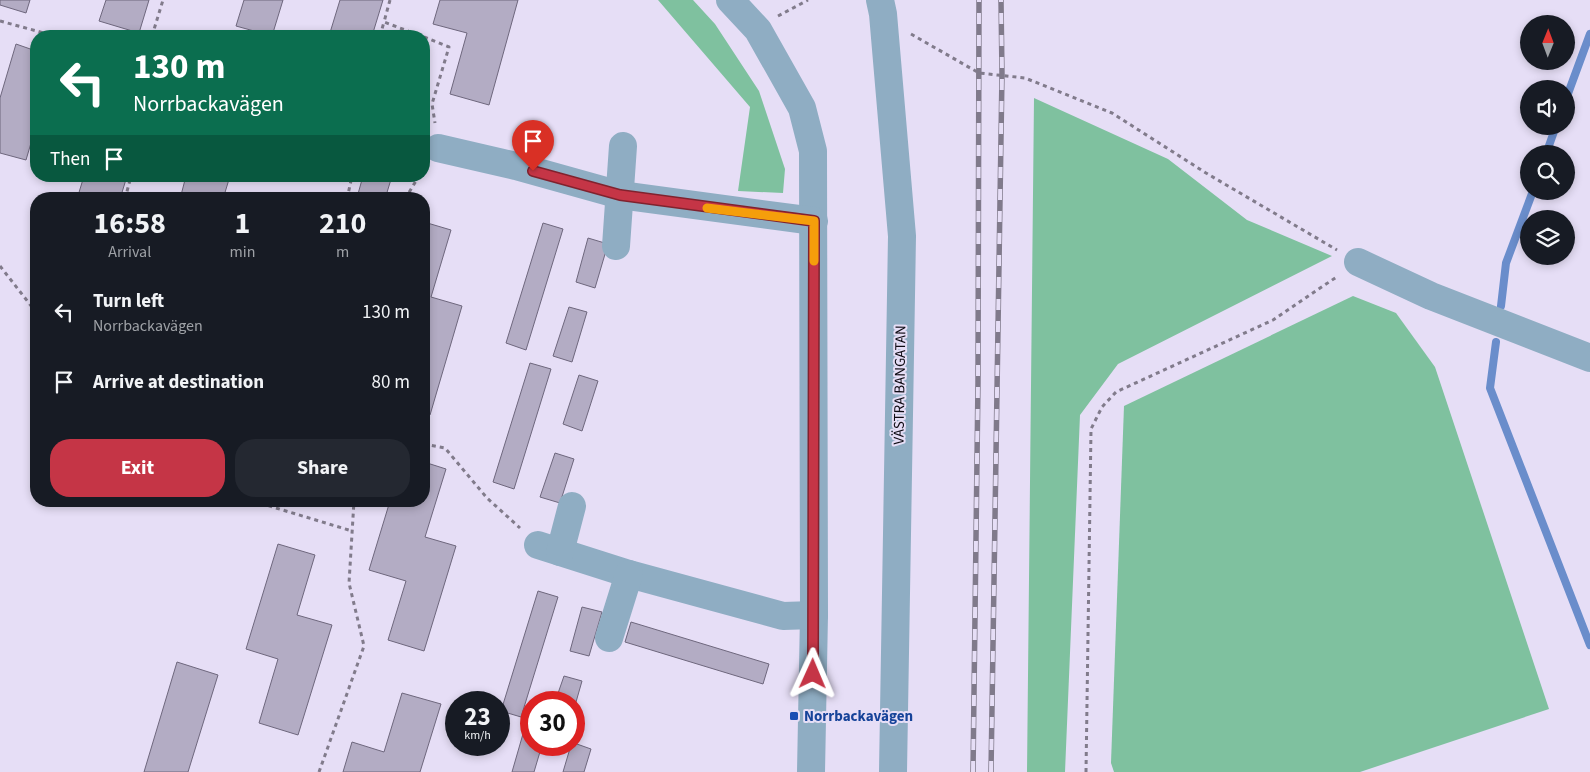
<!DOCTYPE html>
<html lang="en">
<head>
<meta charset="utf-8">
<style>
  :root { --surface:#171b24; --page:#242831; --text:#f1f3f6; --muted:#9ea1a6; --accent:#c53546 }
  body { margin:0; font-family:"Source Sans 3",sans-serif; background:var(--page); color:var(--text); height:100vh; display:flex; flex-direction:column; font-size:19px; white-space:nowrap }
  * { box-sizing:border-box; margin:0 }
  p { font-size:16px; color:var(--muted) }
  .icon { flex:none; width:28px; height:28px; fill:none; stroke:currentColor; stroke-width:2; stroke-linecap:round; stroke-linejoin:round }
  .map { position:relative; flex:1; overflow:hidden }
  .side { position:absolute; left:30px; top:192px; width:400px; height:315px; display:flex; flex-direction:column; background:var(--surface); border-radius:20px; box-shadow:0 2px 8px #0003 }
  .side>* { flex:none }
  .hud { position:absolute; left:30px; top:30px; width:400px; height:152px; border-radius:20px; box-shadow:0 2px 8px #0003; background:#0b6e4f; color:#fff; overflow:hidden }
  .needle { width:32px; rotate:1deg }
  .controls { position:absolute; left:1520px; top:15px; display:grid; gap:10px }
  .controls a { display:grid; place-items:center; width:55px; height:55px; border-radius:50%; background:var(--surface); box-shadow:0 2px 8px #0003; font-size:25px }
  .speed { position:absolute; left:445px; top:691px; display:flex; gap:10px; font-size:25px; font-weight:700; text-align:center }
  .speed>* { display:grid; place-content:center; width:65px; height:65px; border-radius:50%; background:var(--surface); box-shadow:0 2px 8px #0003; line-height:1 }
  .speed small { font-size:12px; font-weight:400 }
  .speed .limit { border:8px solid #d22; background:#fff; color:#111 }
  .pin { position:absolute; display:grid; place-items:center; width:42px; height:42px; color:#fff; margin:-51px -21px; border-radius:50% 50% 50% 0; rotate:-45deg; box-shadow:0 0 5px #0007 }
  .pin .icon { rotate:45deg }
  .me { position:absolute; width:55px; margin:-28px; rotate:1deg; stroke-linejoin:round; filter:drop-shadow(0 0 4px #0008) }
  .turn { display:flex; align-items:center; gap:18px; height:105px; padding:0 20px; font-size:22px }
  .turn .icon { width:65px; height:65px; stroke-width:2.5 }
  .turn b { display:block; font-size:35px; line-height:42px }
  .then { display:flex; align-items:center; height:48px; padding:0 20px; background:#0003; gap:10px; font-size:19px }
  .eta { display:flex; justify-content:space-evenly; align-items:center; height:85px; text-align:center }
  .eta b { font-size:30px; font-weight:700; line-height:35px }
  .cta { display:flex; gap:10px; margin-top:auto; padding:10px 20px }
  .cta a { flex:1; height:58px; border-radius:20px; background:var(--accent); color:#fff; font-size:20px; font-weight:700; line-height:58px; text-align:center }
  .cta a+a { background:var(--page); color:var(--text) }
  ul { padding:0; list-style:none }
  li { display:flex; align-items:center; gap:15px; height:70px; padding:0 20px }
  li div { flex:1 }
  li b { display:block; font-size:19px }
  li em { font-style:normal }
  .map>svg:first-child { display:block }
  .green { fill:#7fc19f }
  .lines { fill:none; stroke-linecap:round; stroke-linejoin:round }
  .stream { stroke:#6a8dcb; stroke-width:8 }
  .building { fill:#b3acc4; stroke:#6e677d }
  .path { stroke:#817b8b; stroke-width:3; stroke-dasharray:4 4; stroke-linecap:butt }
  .minor { stroke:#8fadc3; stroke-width:28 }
  .rail-casing { stroke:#807a8b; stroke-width:5.5 }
  .rail { stroke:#e6def6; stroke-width:4; stroke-dasharray:11; stroke-linecap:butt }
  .route-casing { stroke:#80222e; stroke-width:12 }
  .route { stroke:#c53546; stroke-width:9 }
  .slow { stroke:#f59e0b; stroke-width:9 }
  .transit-dot { fill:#1a4fb4; stroke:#e6def6; stroke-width:2 }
  .labels { text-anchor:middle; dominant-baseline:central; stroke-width:4; stroke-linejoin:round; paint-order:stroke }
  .street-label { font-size:15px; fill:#0d0a12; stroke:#e6def6 }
  .transit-label { font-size:15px; font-weight:bold; fill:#164399; stroke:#e6def6; text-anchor:start }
</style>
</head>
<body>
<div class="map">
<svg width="1590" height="772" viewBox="0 0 1590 772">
  <rect width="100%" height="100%" fill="#e6def6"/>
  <g class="green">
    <path d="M658,0H693L715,24L759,91L785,169L783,193L738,191L750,107Z"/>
    <path d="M1034,98L1168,159L1247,220L1332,256L1118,364L1080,415L1065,772H1027Z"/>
    <path d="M1353,296L1396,313L1435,367L1549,709L1360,772H1114L1111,763L1124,406Z"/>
  </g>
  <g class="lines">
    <g class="stream">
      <path d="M1566,99L1590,34"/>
      <path d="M1546,154L1556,126"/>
      <path d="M1501,306L1506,263L1533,191"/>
      <path d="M1496,342L1490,388L1590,645"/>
    </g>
  </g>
  <g class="building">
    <path d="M0,0H30L26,13L0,5Z"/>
    <path d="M106,0H149L139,33L99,21Z"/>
    <path d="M244,0H283L272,36L236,26Z"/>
    <path d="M340,0H383L372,36H329Z"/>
    <path d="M440,0H518L489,105L450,94L467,33L433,24Z"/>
    <path d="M16,44L36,51V126L26,160L0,153V98Z"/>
    <path d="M84,176H127L120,199H77Z"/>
    <path d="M186,176H230L223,199H180Z"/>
    <path d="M363,176H392L385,199H375L358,194Z"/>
    <path d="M424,222L451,230L431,297L462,306L430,415L424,413Z"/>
    <path d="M543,223L563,229L526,350L506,343Z"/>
    <path d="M588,238L608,244L595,288L576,282Z"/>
    <path d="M569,307L587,312L572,362L553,356Z"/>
    <path d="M530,363L551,369L514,489L493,482Z"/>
    <path d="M579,375L598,381L582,431L563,424Z"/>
    <path d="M555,453L574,459L560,503L540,497Z"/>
    <path d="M424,462L446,469L425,537L456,546L424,651L388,640L406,581L369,570L390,501H424Z"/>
    <path d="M278,544L315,555L297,615L332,625L298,735L259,723L278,659L246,649Z"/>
    <path d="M538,591L558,597L521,717L501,711Z"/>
    <path d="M582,607L602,612L589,656L570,651Z"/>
    <path d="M631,622L769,664L763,684L625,642Z"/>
    <path d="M177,662L218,675L188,772H144Z"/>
    <path d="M564,676L582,681L574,709V702H555Z"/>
    <path d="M402,693L441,704L420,772H343L352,742L384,752Z"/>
    <path d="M525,727L531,729V745H542L534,772H512Z"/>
    <path d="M574,743L591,749L584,772H563L571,745H574Z"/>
  </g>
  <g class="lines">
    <g class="path">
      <path d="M390,0L384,22L421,36"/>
      <path d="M778,16L808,0"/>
      <path d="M0,21L55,36"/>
      <path d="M911,34L979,73L1025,78L1112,113L1206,173L1337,250"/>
      <path d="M152,36L163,0"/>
      <path d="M380,36L384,22"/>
      <path d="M424,37L449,47L432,104L435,123"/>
      <path d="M125,199L131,176"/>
      <path d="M347,199L352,176"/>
      <path d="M405,199L419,176"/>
      <path d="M0,266L32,307L36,320"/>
      <path d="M424,444L445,448L487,498L520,528"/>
      <path d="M253,501L352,531"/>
      <path d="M319,772L364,646L349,583L354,501"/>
      <path d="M1086,772L1091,429L1102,407L1116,392L1273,320L1338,276"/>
    </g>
    <g class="minor">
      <path d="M730,0L758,30L802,108L813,151L814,615L811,772"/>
      <path d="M880,0L883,14L902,236L893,772"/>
      <path d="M438,148L516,166L620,195L814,221"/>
      <path d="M616,246L623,146"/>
      <path d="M1358,262L1431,296L1590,358"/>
      <path d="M538,545L629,574L783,616L814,615"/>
      <path d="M560,552L572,506"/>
      <path d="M609,638L629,574"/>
    </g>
    <defs>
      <g id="rail">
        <path d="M973,772L978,382L979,0"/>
        <path d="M991,772L1002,74L1001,0"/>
      </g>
    </defs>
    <use href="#rail" class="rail-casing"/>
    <use href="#rail" class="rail"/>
  </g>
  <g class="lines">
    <defs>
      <path id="route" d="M533,171L620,195L814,221L813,674"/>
    </defs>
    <use href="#route" class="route-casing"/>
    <use href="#route" class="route"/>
    <path class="slow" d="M707,208L814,221V261"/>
  </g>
  <rect class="transit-dot" x="789" y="711" width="10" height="10" rx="2.5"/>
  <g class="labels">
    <g class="street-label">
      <text transform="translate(900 385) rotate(-89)">VÄSTRA BANGATAN</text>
    </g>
    <g class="transit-label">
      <text x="804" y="716">Norrbackavägen</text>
    </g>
  </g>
</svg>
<div class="controls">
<a><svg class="needle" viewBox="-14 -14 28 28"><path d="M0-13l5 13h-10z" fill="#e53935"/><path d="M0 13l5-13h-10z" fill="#9ea1a6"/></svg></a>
<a><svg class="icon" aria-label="sound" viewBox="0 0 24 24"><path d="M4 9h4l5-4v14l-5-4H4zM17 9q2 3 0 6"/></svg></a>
<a><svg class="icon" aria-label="search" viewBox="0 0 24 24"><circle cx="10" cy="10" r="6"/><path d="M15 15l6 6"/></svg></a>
<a><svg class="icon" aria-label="layers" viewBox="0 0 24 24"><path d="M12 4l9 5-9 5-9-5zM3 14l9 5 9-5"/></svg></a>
</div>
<div class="speed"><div>23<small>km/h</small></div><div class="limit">30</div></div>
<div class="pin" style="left:533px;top:171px;background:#d93025"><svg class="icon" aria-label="arrive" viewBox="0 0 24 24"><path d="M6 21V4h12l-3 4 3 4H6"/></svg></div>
<svg class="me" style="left:813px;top:674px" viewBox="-20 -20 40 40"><path d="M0-17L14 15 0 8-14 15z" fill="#c53546" stroke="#fff" stroke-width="4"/></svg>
<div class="hud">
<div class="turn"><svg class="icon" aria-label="left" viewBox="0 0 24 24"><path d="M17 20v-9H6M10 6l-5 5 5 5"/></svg><div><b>130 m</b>Norrbackavägen</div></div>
<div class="then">Then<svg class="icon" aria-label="arrive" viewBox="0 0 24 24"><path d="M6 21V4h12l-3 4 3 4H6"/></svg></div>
</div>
<section class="side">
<div class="eta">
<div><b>16:58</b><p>Arrival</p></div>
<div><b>1</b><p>min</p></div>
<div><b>210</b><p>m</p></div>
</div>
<ul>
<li><svg class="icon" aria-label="left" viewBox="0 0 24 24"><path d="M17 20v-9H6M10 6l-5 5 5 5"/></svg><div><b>Turn left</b><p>Norrbackavägen</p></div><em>130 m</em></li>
<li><svg class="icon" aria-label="arrive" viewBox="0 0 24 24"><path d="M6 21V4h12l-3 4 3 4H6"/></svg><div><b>Arrive at destination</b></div><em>80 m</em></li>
</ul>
<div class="cta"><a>Exit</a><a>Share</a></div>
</section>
</div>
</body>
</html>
